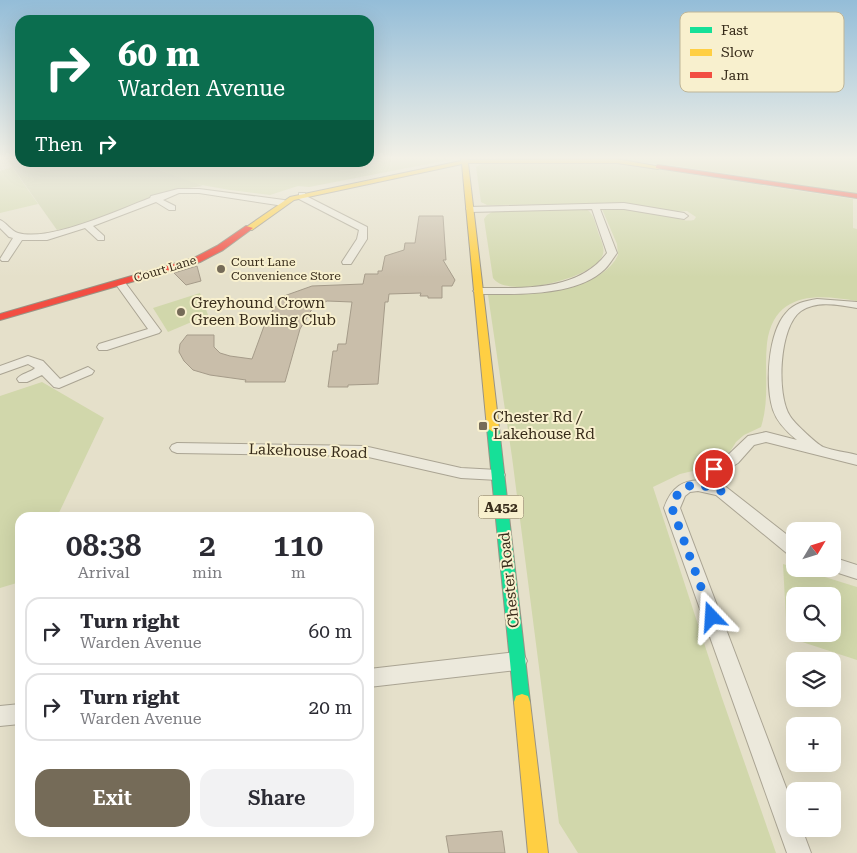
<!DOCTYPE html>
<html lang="en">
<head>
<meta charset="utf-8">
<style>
  :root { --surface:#fff; --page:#f2f2f3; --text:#2b2b33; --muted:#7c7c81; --line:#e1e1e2; --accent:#756b58 }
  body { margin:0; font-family:"Roboto Serif",serif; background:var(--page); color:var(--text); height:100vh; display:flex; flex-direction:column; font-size:19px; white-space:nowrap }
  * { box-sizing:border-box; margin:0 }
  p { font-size:16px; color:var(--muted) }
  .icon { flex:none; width:28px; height:28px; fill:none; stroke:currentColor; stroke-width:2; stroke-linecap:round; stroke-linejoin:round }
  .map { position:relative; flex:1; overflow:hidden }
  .drawer { position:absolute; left:15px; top:512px; width:359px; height:325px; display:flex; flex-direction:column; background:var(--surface); border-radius:15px; box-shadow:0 5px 20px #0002 }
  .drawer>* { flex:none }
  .hud { position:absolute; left:15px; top:15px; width:359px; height:152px; border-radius:15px; box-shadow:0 5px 20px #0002; background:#0b6e4f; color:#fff; overflow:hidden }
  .needle { width:32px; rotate:52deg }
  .buttons { position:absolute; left:786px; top:522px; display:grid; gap:10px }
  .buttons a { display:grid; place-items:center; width:55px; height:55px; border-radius:10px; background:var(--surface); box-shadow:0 5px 20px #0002; font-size:25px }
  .pin { position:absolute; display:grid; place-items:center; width:42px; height:42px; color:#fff; margin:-21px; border:2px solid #fff; border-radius:50%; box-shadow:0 1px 5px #0007 }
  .me { position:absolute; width:55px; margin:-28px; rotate:340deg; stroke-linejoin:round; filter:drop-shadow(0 0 4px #0008) }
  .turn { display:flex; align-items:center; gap:18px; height:105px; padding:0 20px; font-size:22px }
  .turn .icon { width:65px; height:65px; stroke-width:2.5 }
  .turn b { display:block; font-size:35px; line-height:42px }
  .then { display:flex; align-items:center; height:48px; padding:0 20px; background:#0003; gap:10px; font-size:19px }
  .eta { display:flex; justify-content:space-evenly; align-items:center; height:85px; text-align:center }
  .eta b { font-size:30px; font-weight:600; line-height:35px }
  .primary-button { display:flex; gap:10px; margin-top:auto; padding:10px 20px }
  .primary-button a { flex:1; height:58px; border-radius:15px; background:var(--accent); color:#fff; font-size:20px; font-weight:600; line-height:58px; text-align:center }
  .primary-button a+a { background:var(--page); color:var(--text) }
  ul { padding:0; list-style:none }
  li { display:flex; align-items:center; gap:15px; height:68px; margin:0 10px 8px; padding:0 10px; border:2px solid var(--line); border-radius:15px }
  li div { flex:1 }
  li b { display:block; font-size:19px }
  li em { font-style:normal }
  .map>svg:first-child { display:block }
  .green { fill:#d1d7ab; fill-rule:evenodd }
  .cemetery { fill:#ccd0ab }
  .building { fill:#c9beaa; stroke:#a59b89 }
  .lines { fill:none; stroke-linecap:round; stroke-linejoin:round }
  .street-casing { stroke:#aaa493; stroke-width:2 }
  .fast-casing { stroke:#999384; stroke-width:2 }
  .slow-casing { stroke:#999384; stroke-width:2 }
  .jam-casing { stroke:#999384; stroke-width:2 }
  .street { fill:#ece9dc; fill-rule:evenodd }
  .fast { fill:#16e098; fill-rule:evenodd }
  .slow { fill:#ffcf43; fill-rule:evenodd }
  .jam { fill:#f24e42; fill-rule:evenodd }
  .route { stroke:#1a73e8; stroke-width:9; stroke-dasharray:0 16.2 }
  .poi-dot { fill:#756b58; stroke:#f8f0ce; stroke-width:2 }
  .labels { text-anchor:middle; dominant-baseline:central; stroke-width:4; stroke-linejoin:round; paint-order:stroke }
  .far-poi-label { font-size:12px; fill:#382c1b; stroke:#f8f0ce; text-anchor:start }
  .far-street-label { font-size:12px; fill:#382c1b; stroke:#f8f0ce }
  .shield { fill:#f8f0ce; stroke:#726751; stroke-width:1 }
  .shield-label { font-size:14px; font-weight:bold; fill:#382c1b }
  .poi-label { font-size:15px; fill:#382c1b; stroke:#f8f0ce; text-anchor:start }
  .street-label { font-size:15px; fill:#382c1b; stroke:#f8f0ce }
  .key { fill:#f8f0ce; stroke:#beb598; stroke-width:1 }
  .key-label { font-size:14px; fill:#382c1b }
</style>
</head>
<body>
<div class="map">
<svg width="857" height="853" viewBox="0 0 857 853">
  <rect width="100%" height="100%" fill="#e5e0ca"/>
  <g class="green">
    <path d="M369,158L454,159L309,187L298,186L270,195L230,190L190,183L151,166L150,163H207L220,166L262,170L314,162H369Z"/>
    <path d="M600,158H857V194L676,166Z"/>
    <path d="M483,163L622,164L853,199V228L857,229V301C818,294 774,291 767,343C764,371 770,399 761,427L744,435L736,442L728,455L717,462L701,465L697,470L680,474L653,487L722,698L776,853H578L559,823L512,457L488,295C523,295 601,293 618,255L617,244L602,209C624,209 647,209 668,215C677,218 684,222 694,220L696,217L687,211L673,212L618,204L487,205L481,202L476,167Z"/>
    <path d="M12,167L38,204L0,213V171Z"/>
    <path d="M586,209C594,213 595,223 598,232C600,238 605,247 603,254C597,278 507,300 493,278L484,219L487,215L494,211Z"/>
    <path d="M200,293L208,315L168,332L153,308Z"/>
    <path d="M42,382L104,418L57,517L20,518V582L0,588V396Z"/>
    <path d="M783,564L857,587V660L787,637ZM832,596V634H795V596Z"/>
  </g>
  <path class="cemetery" d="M6,158H20V162L149,163L151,167L203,186L173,190L84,225L57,230Z"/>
  <g class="building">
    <path d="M419,216H443L446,260H443L455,280L452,286H442V298H428V296H420L421,293L389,294L388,302H385L378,384L348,385V387H328L333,351H337L338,344H346L352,302L327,301L312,309L300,329L285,382H245L246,380L210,375L193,370L184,361L179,352L180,344L187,335H214V347L220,353L230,356L252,359L267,318L284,296L312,286L363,284L365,274H378V271H382L385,256L404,250L405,243H415Z"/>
    <path d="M197,266L201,281L186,285L174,273Z"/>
    <path d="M502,831L505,853H449L446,836Z"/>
  </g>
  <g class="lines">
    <defs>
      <g id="street">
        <path d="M178,189H199L284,200L288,203L284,206L199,193H179L163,200L175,206V210H169L156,202L93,226L104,236V240H98L85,228L47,240H22L8,261H2L0,259L13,238L9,237L0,228V220C7,223 11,231 18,233C50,242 118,210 150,198L151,196Z"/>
        <path d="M299,193H305L306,196L367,227V239L351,264H343L342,262L357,239L359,230L299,199Z"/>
        <path d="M624,203L684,213L688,216L684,219L624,209H600L617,253C613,258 610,264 605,269C576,297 516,294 478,294L473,291L478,288C522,288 578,292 607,253L592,209L470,212L466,209L467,207Z"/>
        <path d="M120,280L124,281L161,331L159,333L107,350H99L97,347L99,344L148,329L115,283Z"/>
        <path d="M817,299L857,302V308C839,305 817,300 801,311C779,326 776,395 790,416C794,423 817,444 823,447C834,451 846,452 857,455V465L766,442L754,445L738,463L720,474V480L726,487L795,541V557L789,555L716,495L698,491L690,492L685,496L680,508L795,811V829H802L811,853H787L664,508C671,488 683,478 705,481V473L709,467L728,455L748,436L766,432L797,440C787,432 777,422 773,410C765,385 768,333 786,313C794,303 805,301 817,299Z"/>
        <path d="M28,356L43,361L60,379L88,367L94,371L92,374L59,388L54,387L42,375L27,382H19L17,379C21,373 30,373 35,368L28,364L0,374V366Z"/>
        <path d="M177,443L364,446L461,468L498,470L503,471L505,475L503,479L498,480L461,478L364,456L177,453L172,451L170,448L172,445Z"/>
        <path d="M832,557L857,565V579L826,569H832Z"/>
        <path d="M517,652L524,655L527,661L524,667L517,670L369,687V669Z"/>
        <path d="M20,704V724L0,726V706Z"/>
      </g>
      <path id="fast" d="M493,424L499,428L530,702L528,708L522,710L516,708L514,702L487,428Z"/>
      <g id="slow">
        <path d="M461,158H467V160L617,159L661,167L658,169L617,163H468L499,428L493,432L487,428L462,164L294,200L252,230L245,228L290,197L461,161Z"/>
        <path d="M522,694L528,696L530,702L548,853H528L514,702L516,696Z"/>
      </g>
      <g id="jam">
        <path d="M658,165L857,194V198L656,168V166Z"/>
        <path d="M246,226L253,228L223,250L200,262L0,320V314L194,258L217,246Z"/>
      </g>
    </defs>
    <use href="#street" class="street-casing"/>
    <use href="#fast" class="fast-casing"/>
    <use href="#slow" class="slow-casing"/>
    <use href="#jam" class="jam-casing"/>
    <use href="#street" class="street"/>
    <use href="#fast" class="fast"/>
    <use href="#slow" class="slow"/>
    <use href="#jam" class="jam"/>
  </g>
  <linearGradient id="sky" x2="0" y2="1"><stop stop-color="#94bdd8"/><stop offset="0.57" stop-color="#f3f1e7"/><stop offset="1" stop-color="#f3f1e7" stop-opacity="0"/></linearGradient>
  <rect width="857" height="277" fill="url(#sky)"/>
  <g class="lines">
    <path class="route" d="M712,617L672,508C679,479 699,483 721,491L713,481L712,473L714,469"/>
  </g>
  <g class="poi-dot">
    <circle cx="221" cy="269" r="5"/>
    <circle cx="181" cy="312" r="5"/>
    <rect x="478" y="421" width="10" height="10" rx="2.5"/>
  </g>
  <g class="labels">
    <g class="far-poi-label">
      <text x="231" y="262">Court Lane<tspan x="231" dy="14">Convenience Store</tspan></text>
    </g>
    <g class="far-street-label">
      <text transform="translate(165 269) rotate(-17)">Court Lane</text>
    </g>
    <rect class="shield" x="478.5" y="495.5" width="45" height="23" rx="4"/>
    <g class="shield-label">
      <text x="501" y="507">A452</text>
    </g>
    <g class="poi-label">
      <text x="191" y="303">Greyhound Crown<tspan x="191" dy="17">Green Bowling Club</tspan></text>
      <text x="493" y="417">Chester Rd /<tspan x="493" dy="17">Lakehouse Rd</tspan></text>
    </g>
    <g class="street-label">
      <text transform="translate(308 451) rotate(2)">Lakehouse Road</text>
      <text transform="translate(509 580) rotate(-96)">Chester Road</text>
    </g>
  </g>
  <rect x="680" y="12" width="164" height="80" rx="8" class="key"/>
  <rect x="690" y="27" width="22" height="6" fill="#16e098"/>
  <rect x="690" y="49" width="22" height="7" fill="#ffcf43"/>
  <rect x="690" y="72" width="22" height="6" fill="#f24e42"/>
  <g class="key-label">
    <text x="721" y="35">Fast</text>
    <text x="721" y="57">Slow</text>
    <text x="721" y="80">Jam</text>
  </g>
</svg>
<div class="buttons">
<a><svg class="needle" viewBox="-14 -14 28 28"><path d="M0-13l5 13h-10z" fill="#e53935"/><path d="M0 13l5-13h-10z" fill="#7c7c81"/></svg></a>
<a><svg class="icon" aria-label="search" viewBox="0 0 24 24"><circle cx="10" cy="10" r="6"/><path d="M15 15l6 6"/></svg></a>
<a><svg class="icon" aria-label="layers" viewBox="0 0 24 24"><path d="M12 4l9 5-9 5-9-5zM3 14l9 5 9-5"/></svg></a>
<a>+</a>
<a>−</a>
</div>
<div class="pin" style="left:714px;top:469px;background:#d93025"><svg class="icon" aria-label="arrive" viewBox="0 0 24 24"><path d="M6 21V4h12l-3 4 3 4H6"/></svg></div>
<svg class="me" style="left:712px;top:617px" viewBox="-20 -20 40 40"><path d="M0-17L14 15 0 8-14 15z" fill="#1a73e8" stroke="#fff" stroke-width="4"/></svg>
<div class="hud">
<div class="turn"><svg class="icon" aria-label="right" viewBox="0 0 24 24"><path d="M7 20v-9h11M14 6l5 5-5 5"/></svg><div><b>60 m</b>Warden Avenue</div></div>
<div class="then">Then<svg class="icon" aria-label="right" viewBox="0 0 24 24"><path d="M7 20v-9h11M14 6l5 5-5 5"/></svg></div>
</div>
<section class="drawer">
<div class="eta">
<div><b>08:38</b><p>Arrival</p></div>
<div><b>2</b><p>min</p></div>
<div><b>110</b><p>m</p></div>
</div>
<ul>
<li><svg class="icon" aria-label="right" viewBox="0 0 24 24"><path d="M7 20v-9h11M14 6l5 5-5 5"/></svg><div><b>Turn right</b><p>Warden Avenue</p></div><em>60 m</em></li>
<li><svg class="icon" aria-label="right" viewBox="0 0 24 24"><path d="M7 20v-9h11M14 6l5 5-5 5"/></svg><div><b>Turn right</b><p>Warden Avenue</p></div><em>20 m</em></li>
</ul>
<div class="primary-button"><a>Exit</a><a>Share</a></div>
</section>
</div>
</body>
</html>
